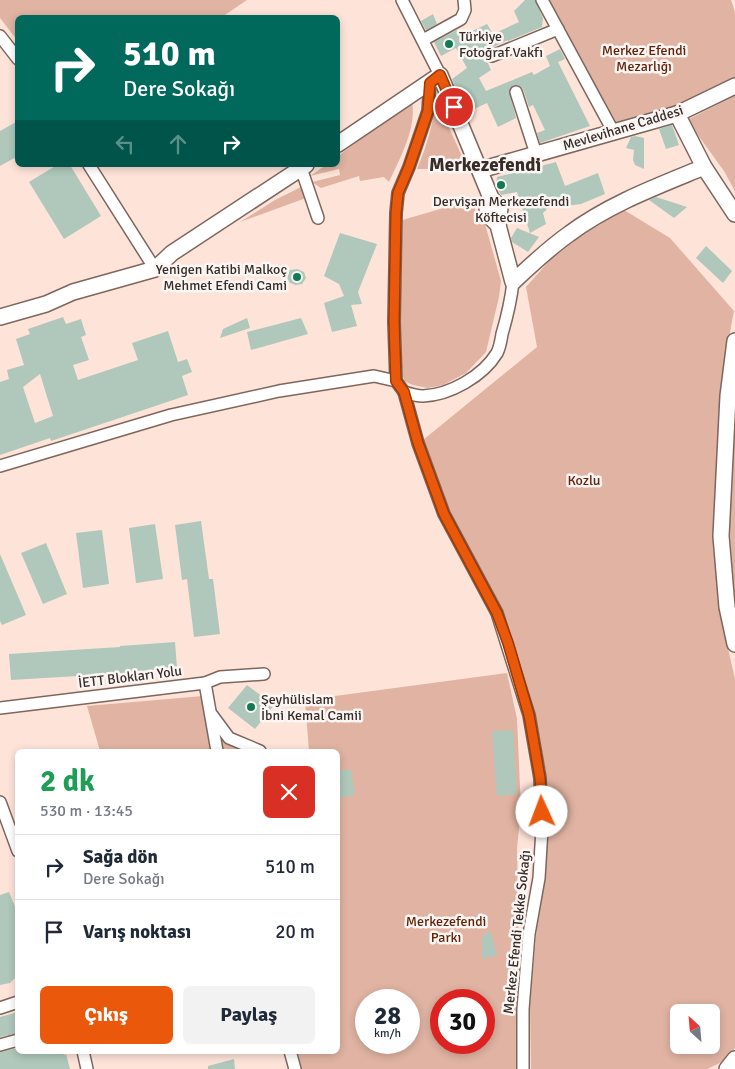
<!DOCTYPE html>
<html lang="tr">
<head>
<meta charset="utf-8">
<style>
  :root { --surface:#fff; --page:#f2f2f3; --text:#1f2937; --muted:#747a83; --line:#e0e1e3; --accent:#ea580c }
  body { margin:0; font-family:Signika,sans-serif; background:var(--page); color:var(--text); height:100vh; display:flex; flex-direction:column; font-size:19px; white-space:nowrap }
  * { box-sizing:border-box; margin:0 }
  p { font-size:16px; color:var(--muted) }
  .icon { flex:none; width:28px; height:28px; fill:none; stroke:currentColor; stroke-width:2; stroke-linecap:round; stroke-linejoin:round }
  .map { position:relative; flex:1; overflow:hidden }
  .sheet { position:absolute; left:15px; top:749px; width:325px; height:305px; display:flex; flex-direction:column; background:var(--surface); border-radius:8px; box-shadow:0 2px 8px #0003 }
  .sheet>* { flex:none }
  .banner { position:absolute; left:15px; top:15px; width:325px; height:152px; border-radius:8px; box-shadow:0 2px 8px #0003; background:#00695c; color:#fff; overflow:hidden }
  .needle { width:32px; rotate:334deg }
  .buttons { position:absolute; left:670px; top:1004px; display:grid; gap:10px }
  .buttons a { display:grid; place-items:center; width:50px; height:50px; border-radius:8px; background:var(--surface); box-shadow:0 2px 8px #0003; font-size:25px }
  .speed { position:absolute; left:355px; top:989px; display:flex; gap:10px; font-size:25px; font-weight:700; text-align:center }
  .speed>* { display:grid; place-content:center; width:65px; height:65px; border-radius:50%; background:var(--surface); box-shadow:0 2px 8px #0003; line-height:1 }
  .speed small { font-size:12px; font-weight:400 }
  .speed .limit { border:8px solid #d22; background:#fff; color:#111 }
  .pin { position:absolute; display:grid; place-items:center; width:42px; height:42px; color:#fff; margin:-21px; border:2px solid #fff; border-radius:50%; box-shadow:0 1px 5px #0007 }
  .me { position:absolute; width:55px; margin:-28px; rotate:358deg; stroke-linejoin:round; filter:drop-shadow(0 0 4px #0008) }
  .turn { display:flex; align-items:center; gap:18px; height:105px; padding:0 25px; font-size:22px }
  .turn .icon { width:65px; height:65px; stroke-width:2.5 }
  .turn b { display:block; font-size:35px; line-height:42px }
  .lanes { display:flex; align-items:center; height:48px; padding:0 25px; background:#0003; justify-content:center; gap:25px; direction:ltr }
  .lanes .off { opacity:.35 }
  .round { display:grid; place-items:center; flex:none; width:52px; height:52px; border-radius:8px; background:var(--page) }
  .head { display:flex; align-items:center; justify-content:space-between; height:85px; padding:0 25px }
  h1 { font-size:30px; font-weight:700; line-height:38px; color:#1e9e55 }
  .action { display:flex; gap:10px; margin-top:auto; padding:10px 25px }
  .action a { flex:1; height:58px; border-radius:8px; background:var(--accent); color:#fff; font-size:20px; font-weight:700; line-height:58px; text-align:center }
  .action a+a { background:var(--page); color:var(--text) }
  ul { padding:0; list-style:none }
  li { display:flex; align-items:center; gap:15px; height:65px; padding:0 25px; border-top:1px solid var(--line) }
  li div { flex:1 }
  li b { display:block; font-size:19px }
  li em { font-style:normal }
  .map>svg:first-child { display:block }
  .green { fill:#e0b3a2; fill-rule:evenodd }
  .building { fill:#afc8bb; fill-rule:evenodd }
  .lines { fill:none; stroke-linecap:round; stroke-linejoin:round }
  .minor-casing { stroke:#7e665d; stroke-width:14 }
  .tertiary-casing { stroke:#7e665d; stroke-width:18 }
  .minor { stroke:#fff; stroke-width:11 }
  .tertiary { stroke:#fff; stroke-width:15 }
  .route-casing { stroke:#983908; stroke-width:12 }
  .route { stroke:#ea580c; stroke-width:9 }
  .poi-dot { fill:#127b55; stroke:#fbf5f3; stroke-width:2 }
  .labels { text-anchor:middle; dominant-baseline:central; stroke-width:5; stroke-linejoin:round; paint-order:stroke }
  .poi-label { font-size:14px; fill:#362c28; stroke:#fbf5f3; text-anchor:start }
  .park-label { font-size:14px; fill:#622207; stroke:#fbf5f3 }
  .street-label { font-size:14px; fill:#362c28; stroke:#fbf5f3 }
  .district-label { font-size:19px; font-weight:bold; fill:#362c28; stroke:#fbf5f3 }
</style>
</head>
<body>
<div class="map">
<svg width="735" height="1069" viewBox="0 0 735 1069">
  <rect width="100%" height="100%" fill="#fee3d9"/>
  <g class="green">
    <path d="M0,0H247L222,17L18,18L17,40L0,18Z"/>
    <path d="M546,0H731L735,12V79L677,109L617,126L568,43Z"/>
    <path d="M735,96V191L724,171L687,120Z"/>
    <path d="M436,99L466,165L463,169H417C427,146 433,124 436,99Z"/>
    <path d="M412,101C417,128 400,158 389,182L384,177L360,181L359,176L321,188L312,182L340,175L339,169L310,176L326,165H338V156Z"/>
    <path d="M301,187L306,198L240,222L275,200Z"/>
    <path d="M471,200L481,223L485,224L501,281L499,297L486,352L466,373L443,385L428,388L413,385L404,381L401,369L399,221Z"/>
    <path d="M624,210L670,238L734,311L727,348L715,542L718,605L735,679V1048L722,1062L707,1069H531L530,1005L537,926L547,858L546,772L532,710L513,644L492,594L451,514L423,440L537,347L526,287L550,260L578,236ZM679,1012H711V1045H679Z"/>
    <path d="M735,433V611L732,593L729,493Z"/>
    <path d="M507,673L517,719L521,809L517,848L521,1069H301L297,1051H338V751H309L305,700ZM366,1000H409V1042H366ZM441,1000H484V1042H441Z"/>
    <path d="M203,696L223,739L247,751H100L87,706Z"/>
  </g>
  <g class="building">
    <path d="M525,0H535L543,18L542,27L508,41V40L483,52L491,70L479,78L486,91L532,72L534,75L550,66L546,56L560,49L565,59L558,62L590,126L540,143L537,133L545,130L533,105L529,107L523,89L518,85H513L509,91L516,118L498,127L487,103L466,113L452,79L467,68L456,48L441,56L434,42L457,30L462,36L487,24L493,34L519,22L514,11Z"/>
    <path d="M433,14L437,24L426,30L421,21Z"/>
    <path d="M18,121V156L0,166V131Z"/>
    <path d="M672,125L679,145L666,149L659,129Z"/>
    <path d="M635,136L644,138V169L635,165L633,160L634,150L626,148L631,137Z"/>
    <path d="M556,162L565,186L598,173L605,194L581,204L548,208L543,213L546,224L530,233L517,192L501,195L496,185L497,177Z"/>
    <path d="M57,165H70L101,216L64,239L29,182Z"/>
    <path d="M656,197L687,207L674,218L649,200Z"/>
    <path d="M517,228L539,237L528,252L512,242L511,238Z"/>
    <path d="M340,233L377,244L358,292L362,304L351,305L357,326L332,332L324,303L344,296L339,284L324,276Z"/>
    <path d="M706,246L732,271L723,283L696,258Z"/>
    <path d="M297,269L304,272L306,278L302,284L295,285L289,282L287,277L290,270Z"/>
    <path d="M63,317L66,324L81,319L86,335L81,337L89,360L73,365L78,380L138,360L132,343L168,331L178,362L187,359L192,372L182,376L188,395L51,441L50,438L0,455V382L9,379L7,370L24,365L16,339L30,334L28,329ZM40,374L53,416L35,423L23,387Z"/>
    <path d="M247,318L250,328L220,338L223,329Z"/>
    <path d="M301,318L308,334L251,350L247,332Z"/>
    <path d="M201,521L209,579H213L220,634L194,637L187,579L182,580L175,525Z"/>
    <path d="M155,524L163,579L136,583L129,528Z"/>
    <path d="M102,530L109,584L83,588L76,533Z"/>
    <path d="M46,543L67,594L43,604L21,553Z"/>
    <path d="M0,554L26,615L2,625L0,621Z"/>
    <path d="M175,642L177,668L112,674L11,680L9,654L120,647V646Z"/>
    <path d="M247,685L274,705L255,729L228,708Z"/>
    <path d="M513,730L517,794L497,796L492,731Z"/>
    <path d="M351,769L355,795L338,798V771Z"/>
    <path d="M9,892L18,914V975L10,983L0,985V895Z"/>
    <path d="M490,930L497,955L482,959V937Z"/>
    <path d="M18,1012V1033L0,1037V1017Z"/>
    <path d="M18,1048V1051H63L64,1055L66,1054L70,1069H0V1052Z"/>
    <path d="M234,1059L235,1069H208V1066Z"/>
  </g>
  <g class="lines">
    <defs>
      <g id="minor">
        <path d="M402,0L440,75"/>
        <path d="M542,0L613,131"/>
        <path d="M0,36L18,59"/>
        <path d="M423,40L461,19L465,10L464,0"/>
        <path d="M492,56L558,29"/>
        <path d="M430,83L428,111L409,167L398,193L396,213L394,322L396,381L404,392L418,443L444,514L497,613L529,715L540,778L542,829L539,878L529,934L523,1009V1069"/>
        <path d="M516,92L536,154"/>
        <path d="M89,165L155,269"/>
        <path d="M301,168L318,218"/>
        <path d="M404,392C410,394 417,396 423,396C450,395 483,376 497,353C500,347 501,340 502,334C507,317 511,300 513,282"/>
        <path d="M0,466L171,415L279,391L374,376L396,381"/>
        <path d="M205,683L217,751"/>
        <path d="M0,708L205,683L220,677L264,674"/>
        <path d="M212,715L229,738L260,751"/>
        <path d="M0,802L18,851"/>
        <path d="M0,1008L18,1002"/>
        <path d="M0,1045L18,1040"/>
        <path d="M83,1051L87,1069"/>
        <path d="M290,1051L295,1069"/>
      </g>
      <g id="tertiary">
        <path d="M677,114L704,167L735,214"/>
        <path d="M338,144L440,75L491,198L487,208L488,215L498,225L513,282C530,266 549,248 569,234C609,204 658,186 704,167"/>
        <path d="M480,170L677,114L735,86"/>
        <path d="M491,198L500,208L498,225"/>
        <path d="M0,317L46,304L73,292L155,269L172,253L306,165"/>
        <path d="M735,341L728,396L721,536L727,607L735,644"/>
        <path d="M727,1069L735,1059"/>
      </g>
    </defs>
    <use href="#minor" class="minor-casing"/>
    <use href="#tertiary" class="tertiary-casing"/>
    <use href="#minor" class="minor"/>
    <use href="#tertiary" class="tertiary"/>
  </g>
  <g class="lines">
    <defs>
      <path id="route" d="M454,107L440,75L430,83L428,111L409,167L398,193L396,213L394,322L396,381L404,392L418,443L444,514L497,613L508,643L529,715L540,778L542,812"/>
    </defs>
    <use href="#route" class="route-casing"/>
    <use href="#route" class="route"/>
  </g>
  <g class="poi-dot">
    <circle cx="449" cy="44" r="5"/>
    <circle cx="501" cy="185" r="5"/>
    <circle cx="297" cy="277" r="5"/>
    <circle cx="251" cy="707" r="5"/>
  </g>
  <g class="labels">
    <g class="poi-label">
      <text x="459" y="36">Türkiye<tspan x="459" dy="16">Fotoğraf Vakfı</tspan></text>
      <text x="501" y="201" text-anchor="middle">Dervişan Merkezefendi<tspan x="501" dy="16">Köftecisi</tspan></text>
      <text x="287" y="269" text-anchor="end">Yenigen Katibi Malkoç<tspan x="287" dy="16">Mehmet Efendi Cami</tspan></text>
      <text x="261" y="699">Şeyhülislam<tspan x="261" dy="16">İbni Kemal Camii</tspan></text>
    </g>
    <g class="park-label">
      <text x="644" y="50">Merkez Efendi<tspan x="644" dy="16">Mezarlığı</tspan></text>
      <text x="584" y="480">Kozlu</text>
      <text x="446" y="921">Merkezefendi<tspan x="446" dy="16">Parkı</tspan></text>
    </g>
    <g class="street-label">
      <text transform="translate(623 128) rotate(-17)">Mevlevihane Caddesi</text>
      <text transform="translate(130 677) rotate(-7)">İETT Blokları Yolu</text>
      <text transform="translate(517 932) rotate(-84)">Merkez Efendi Tekke Sokağı</text>
    </g>
    <g class="district-label">
      <text x="485" y="165">Merkezefendi</text>
    </g>
  </g>
</svg>
<div class="buttons">
<a><svg class="needle" viewBox="-14 -14 28 28"><path d="M0-13l5 13h-10z" fill="#e53935"/><path d="M0 13l5-13h-10z" fill="#747a83"/></svg></a>
</div>
<div class="speed"><div>28<small>km/h</small></div><div class="limit">30</div></div>
<div class="pin" style="left:454px;top:107px;background:#d93025"><svg class="icon" aria-label="arrive" viewBox="0 0 24 24"><path d="M6 21V4h12l-3 4 3 4H6"/></svg></div>
<svg class="me" style="left:542px;top:812px" viewBox="-20 -20 40 40"><circle r="19" fill="#fff"/><path d="M0-13L10 11 0 6-10 11z" fill="#ea580c"/></svg>
<div class="banner">
<div class="turn"><svg class="icon" aria-label="right" viewBox="0 0 24 24"><path d="M7 20v-9h11M14 6l5 5-5 5"/></svg><div><b>510 m</b>Dere Sokağı</div></div>
<div class="lanes"><svg class="icon off" aria-label="left" viewBox="0 0 24 24"><path d="M17 20v-9H6M10 6l-5 5 5 5"/></svg><svg class="icon off" aria-label="ahead" viewBox="0 0 24 24"><path d="M12 20V5M6 11l6-6 6 6"/></svg><svg class="icon" aria-label="right" viewBox="0 0 24 24"><path d="M7 20v-9h11M14 6l5 5-5 5"/></svg></div>
</div>
<section class="sheet">
<div class="head"><div><h1>2 dk</h1><p>530 m · 13:45</p></div><a class="round" style="background:#d93025;color:#fff"><svg class="icon" aria-label="close" viewBox="0 0 24 24"><path d="M6 6l12 12M18 6L6 18"/></svg></a></div>
<ul>
<li><svg class="icon" aria-label="right" viewBox="0 0 24 24"><path d="M7 20v-9h11M14 6l5 5-5 5"/></svg><div><b>Sağa dön</b><p>Dere Sokağı</p></div><em>510 m</em></li>
<li><svg class="icon" aria-label="arrive" viewBox="0 0 24 24"><path d="M6 21V4h12l-3 4 3 4H6"/></svg><div><b>Varış noktası</b></div><em>20 m</em></li>
</ul>
<div class="action"><a>Çıkış</a><a>Paylaş</a></div>
</section>
</div>
</body>
</html>
